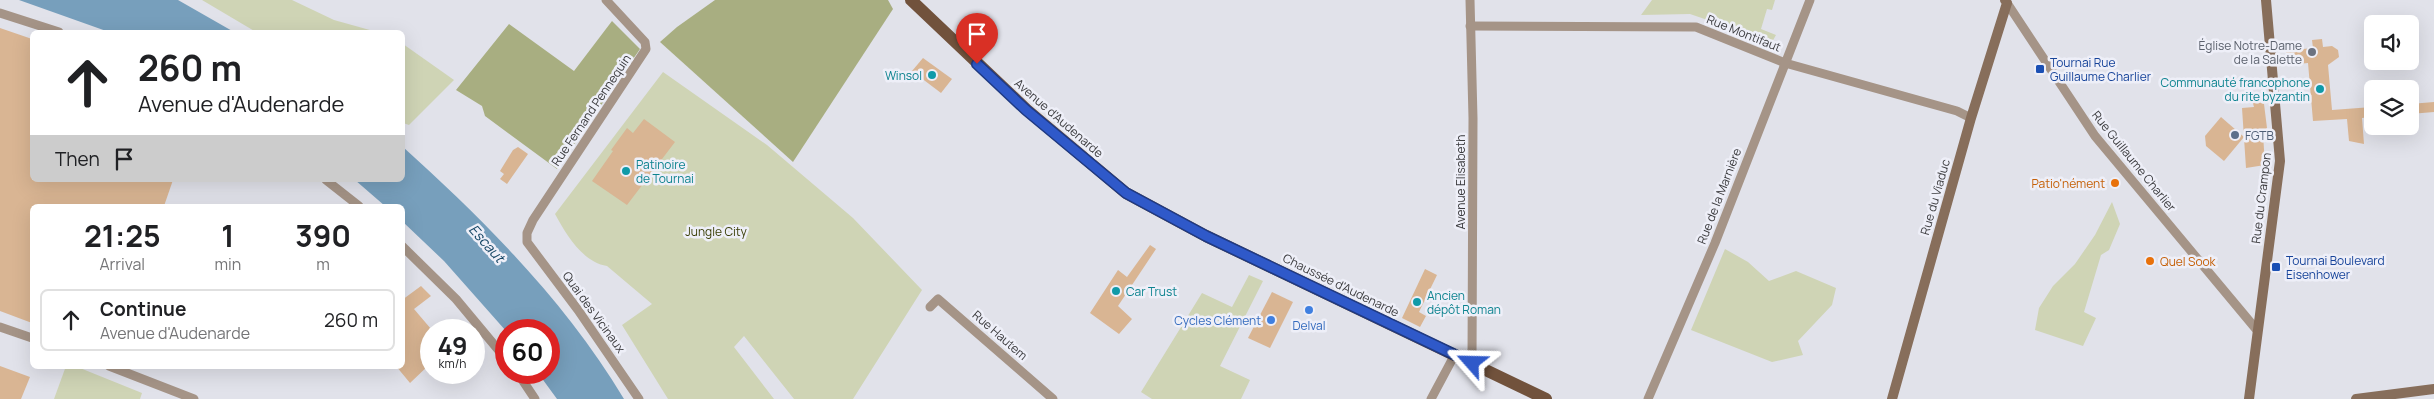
<!DOCTYPE html>
<html lang="en">
<head>
<meta charset="utf-8">
<style>
  :root { --surface:#fff; --page:#f6f6f6; --text:#202124; --muted:#757577; --line:#e0e0e0 }
  body { margin:0; font-family:Manrope,sans-serif; background:var(--page); color:var(--text); height:100vh; display:flex; flex-direction:column; font-size:19px; white-space:nowrap }
  * { box-sizing:border-box; margin:0 }
  p { font-size:16px; color:var(--muted) }
  .icon { flex:none; width:28px; height:28px; fill:none; stroke:currentColor; stroke-width:2; stroke-linecap:round; stroke-linejoin:round }
  .map { position:relative; flex:1; overflow:hidden }
  .drawer { position:absolute; left:30px; top:204px; width:375px; height:165px; display:flex; flex-direction:column; background:var(--surface); border-radius:8px; box-shadow:0 5px 20px #0002 }
  .drawer>* { flex:none }
  .guide { position:absolute; left:30px; top:30px; width:375px; height:152px; border-radius:8px; box-shadow:0 5px 20px #0002; background:#fff; color:var(--text); overflow:hidden }
  .tools { position:absolute; left:2364px; top:15px; display:grid; gap:10px }
  .tools a { display:grid; place-items:center; width:55px; height:55px; border-radius:8px; background:var(--surface); box-shadow:0 5px 20px #0002; font-size:25px }
  .speed { position:absolute; left:420px; top:319px; display:flex; gap:10px; font-size:25px; font-weight:700; text-align:center }
  .speed>* { display:grid; place-content:center; width:65px; height:65px; border-radius:50%; background:var(--surface); box-shadow:0 5px 20px #0002; line-height:1 }
  .speed small { font-size:12px; font-weight:400 }
  .speed .limit { border:8px solid #d22; background:#fff; color:#111 }
  .pin { position:absolute; display:grid; place-items:center; width:42px; height:42px; color:#fff; margin:-51px -21px; border-radius:50% 50% 50% 0; rotate:-45deg; box-shadow:0 0 5px #0007 }
  .pin .icon { rotate:45deg }
  .me { position:absolute; width:55px; margin:-28px; rotate:295deg; stroke-linejoin:round; filter:drop-shadow(0 0 4px #0008) }
  .turn { display:flex; align-items:center; gap:18px; height:105px; padding:0 25px; font-size:22px }
  .turn .icon { width:65px; height:65px; stroke-width:2.5 }
  .turn b { display:block; font-size:35px; line-height:42px }
  .then { display:flex; align-items:center; height:48px; padding:0 25px; background:#0003; gap:10px; font-size:19px }
  .eta { display:flex; justify-content:space-evenly; align-items:center; height:85px; text-align:center }
  .eta b { font-size:30px; font-weight:700; line-height:35px }
  ul { padding:0; list-style:none }
  li { display:flex; align-items:center; gap:15px; height:62px; margin:0 10px 8px; padding:0 15px; border:2px solid var(--line); border-radius:8px }
  li div { flex:1 }
  li b { display:block; font-size:19px }
  li em { font-style:normal }
  .map>svg:first-child { display:block }
  .green { fill:#cfd4b5 }
  .forest { fill:#a8ae81 }
  .water { fill:#779fbc }
  .building { fill:#d9b593 }
  .lines { fill:none; stroke-linecap:round; stroke-linejoin:round }
  .street { stroke:#a59487; stroke-width:9 }
  .secondary { stroke:#876e5b; stroke-width:10 }
  .primary { stroke:#71523c; stroke-width:12 }
  .route-casing { stroke:#1f3a83; stroke-width:12 }
  .route { stroke:#2f59c9; stroke-width:9 }
  .worship-dot { fill:#6b7280; stroke:#eeeff8; stroke-width:2 }
  .transit-dot { fill:#1a4fb4; stroke:#eeeff8; stroke-width:2 }
  .culture-dot { fill:#0f9aa8; stroke:#eeeff8; stroke-width:2 }
  .service-dot { fill:#5c6f8a; stroke:#eeeff8; stroke-width:2 }
  .food-dot { fill:#e8710a; stroke:#eeeff8; stroke-width:2 }
  .shop-dot { fill:#3f7fe0; stroke:#eeeff8; stroke-width:2 }
  .labels { text-anchor:middle; dominant-baseline:central; stroke-width:5; stroke-linejoin:round; paint-order:stroke }
  .street-label { font-size:12px; fill:#3a3a3d; stroke:#eeeff8 }
  .worship-label { font-size:12px; fill:#5b616d; stroke:#eeeff8; text-anchor:end }
  .transit-label { font-size:12px; fill:#164399; stroke:#eeeff8; text-anchor:start }
  .culture-label { font-size:12px; fill:#0d838f; stroke:#eeeff8; text-anchor:start }
  .service-label { font-size:12px; fill:#4e5e75; stroke:#eeeff8; text-anchor:start }
  .food-label { font-size:12px; fill:#c56008; stroke:#eeeff8; text-anchor:end }
  .park-label { font-size:12px; fill:#3b3f08; stroke:#eeeff8 }
  .shop-label { font-size:12px; fill:#366cbe; stroke:#eeeff8; text-anchor:end }
  .water-label { font-size:14px; font-style:italic; fill:#144564; stroke:#eeeff8 }
</style>
</head>
<body>
<div class="map">
<svg width="2434" height="399" viewBox="0 0 2434 399">
  <rect width="100%" height="100%" fill="#e1e2ea"/>
  <g class="green">
    <path d="M202,0H292L334,20L377,32H256Z"/>
    <path d="M1652,0H1775L1772,10L1767,9L1761,29L1776,35L1772,42L1690,14L1641,15Z"/>
    <path d="M403,44L454,80L409,125L403,123Z"/>
    <path d="M663,72L767,145L853,218L922,290L853,399H794L744,336L734,347L774,399H668L622,325L652,304L607,266C582,262 566,234 555,214Z"/>
    <path d="M2112,202L2120,224L2109,250L2101,255L2084,312L2096,318L2083,346L2035,330L2039,308L2053,286L2075,264L2095,235Z"/>
    <path d="M1725,249L1748,262L1769,281L1796,271L1836,288L1832,305L1798,341L1803,355L1772,362L1691,330Z"/>
    <path d="M1249,275L1263,281L1220,366L1250,380L1241,399H1152L1141,392L1202,293L1232,307Z"/>
    <path d="M66,366H75L142,393L140,399H54Z"/>
  </g>
  <g class="forest">
    <path d="M715,0H888L893,9L793,162L660,42L677,27Z"/>
    <path d="M612,21L640,49L557,169L485,116L482,106L456,90L509,24L574,71Z"/>
  </g>
  <g class="water">
    <path d="M19,0H178L234,32H109Z"/>
    <path d="M403,147C485,221 566,302 624,399H557L538,373L549,372V330L506,331L444,261L403,222L402,206H385L355,180H402Z"/>
  </g>
  <g class="building">
    <path d="M0,28L32,39V180H173L164,206H32V323L0,311Z"/>
    <path d="M2322,39L2323,47L2332,46L2338,50L2339,57L2328,65L2332,110L2372,107V117L2362,118L2364,144L2349,141L2347,119L2313,121L2308,63L2288,65L2285,43L2293,50L2313,48L2312,40Z"/>
    <path d="M923,58L952,79L941,93L912,71Z"/>
    <path d="M2252,100L2264,104L2267,128L2263,134L2265,165L2246,168L2242,108L2254,107Z"/>
    <path d="M2434,102V112L2410,114V104Z"/>
    <path d="M2221,117L2244,137L2224,161L2206,146L2205,136Z"/>
    <path d="M644,119L675,142L627,205L592,181L613,151L611,150L627,128L633,133Z"/>
    <path d="M518,147L528,154L507,184L500,179L504,174L500,171L513,150Z"/>
    <path d="M1150,245L1156,249L1118,306L1132,319L1119,334L1090,313L1118,270L1127,277Z"/>
    <path d="M1425,269L1437,275L1419,312L1426,316L1420,327L1402,318Z"/>
    <path d="M421,286L431,296L414,309L431,329V363L410,383L396,366H402V300Z"/>
    <path d="M1272,292L1293,302L1270,348L1248,338Z"/>
    <path d="M0,366L30,377L21,399H0Z"/>
  </g>
  <g class="lines">
    <g class="street">
      <path d="M606,0L645,42L646,49L533,220L527,233V242L578,310L639,399"/>
      <path d="M1470,0L1473,118L1472,363"/>
      <path d="M2007,3L2095,136L2256,329"/>
      <path d="M0,13L59,32"/>
      <path d="M1470,26L1696,27L1785,63L1957,111L1971,118"/>
      <path d="M326,180L359,206"/>
      <path d="M402,246L456,299L506,359"/>
      <path d="M930,307L938,299L1053,399"/>
      <path d="M0,327L32,338"/>
      <path d="M109,366L194,399"/>
      <path d="M517,372L535,399"/>
      <path d="M1431,399L1454,356"/>
      <path d="M1648,399L1715,243L1810,0"/>
    </g>
    <g class="secondary">
      <path d="M1892,399L1971,118L2007,3L2005,0"/>
      <path d="M2249,399L2280,161L2266,0"/>
      <path d="M2356,399L2434,389"/>
    </g>
    <path class="primary" d="M911,0L1027,110L1126,193L1206,236L1546,399"/>
  </g>
  <g class="lines">
    <defs>
      <path id="route" d="M977,64L1026,110L1126,193L1206,236L1472,363"/>
    </defs>
    <use href="#route" class="route-casing"/>
    <use href="#route" class="route"/>
  </g>
  <circle class="worship-dot" cx="2312" cy="52" r="5"/>
  <g class="transit-dot">
    <rect x="2035" y="64" width="10" height="10" rx="2.5"/>
    <rect x="2271" y="262" width="10" height="10" rx="2.5"/>
  </g>
  <g class="culture-dot">
    <circle cx="932" cy="75" r="5"/>
    <circle cx="2320" cy="89" r="5"/>
    <circle cx="626" cy="171" r="5"/>
    <circle cx="1116" cy="291" r="5"/>
    <circle cx="1417" cy="302" r="5"/>
  </g>
  <circle class="service-dot" cx="2235" cy="135" r="5"/>
  <g class="food-dot">
    <circle cx="2115" cy="183" r="5"/>
    <circle cx="2150" cy="261" r="5"/>
  </g>
  <g class="shop-dot">
    <circle cx="1309" cy="310" r="5"/>
    <circle cx="1271" cy="320" r="5"/>
  </g>
  <g class="labels">
    <g class="street-label">
      <text transform="translate(1744 33) rotate(22)">Rue Montifaut</text>
      <text transform="translate(591 110) rotate(-56)">Rue Fernand Pennequin</text>
      <text transform="translate(1059 118) rotate(41)">Avenue d'Audenarde</text>
      <text transform="translate(2134 161) rotate(51)">Rue Guillaume Charlier</text>
      <text transform="translate(1460 182) rotate(-90)">Avenue Elisabeth</text>
      <text transform="translate(1719 196) rotate(-69)">Rue de la Marnière</text>
      <text transform="translate(1935 197) rotate(-74)">Rue du Viaduc</text>
      <text transform="translate(2261 198) rotate(-83)">Rue du Crampon</text>
      <text transform="translate(1341 285) rotate(26)">Chaussée d'Audenarde</text>
      <text transform="translate(594 312) rotate(54)">Quai des Vicinaux</text>
      <text transform="translate(1000 335) rotate(41)">Rue Hautem</text>
    </g>
    <g class="worship-label">
      <text x="2302" y="45">Église Notre-Dame<tspan x="2302" dy="14">de la Salette</tspan></text>
    </g>
    <g class="transit-label">
      <text x="2050" y="62">Tournai Rue<tspan x="2050" dy="14">Guillaume Charlier</tspan></text>
      <text x="2286" y="260">Tournai Boulevard<tspan x="2286" dy="14">Eisenhower</tspan></text>
    </g>
    <g class="culture-label">
      <text x="922" y="75" text-anchor="end">Winsol</text>
      <text x="2310" y="82" text-anchor="end">Communauté francophone<tspan x="2310" dy="14">du rite byzantin</tspan></text>
      <text x="636" y="164">Patinoire<tspan x="636" dy="14">de Tournai</tspan></text>
      <text x="1126" y="291">Car Trust</text>
      <text x="1427" y="295">Ancien<tspan x="1427" dy="14">dépôt Roman</tspan></text>
    </g>
    <g class="service-label">
      <text x="2245" y="135">FGTB</text>
    </g>
    <g class="food-label">
      <text x="2105" y="183">Patio'nément</text>
      <text x="2160" y="261" text-anchor="start">Quel Sook</text>
    </g>
    <g class="park-label">
      <text x="716" y="231">Jungle City</text>
    </g>
    <g class="shop-label">
      <text x="1261" y="320">Cycles Clément</text>
      <text x="1309" y="325" text-anchor="middle">Delval</text>
    </g>
    <g class="water-label">
      <text transform="translate(487 243) rotate(48)">Escaut</text>
    </g>
  </g>
</svg>
<div class="tools">
<a><svg class="icon" aria-label="sound" viewBox="0 0 24 24"><path d="M4 9h4l5-4v14l-5-4H4zM17 9q2 3 0 6"/></svg></a>
<a><svg class="icon" aria-label="layers" viewBox="0 0 24 24"><path d="M12 4l9 5-9 5-9-5zM3 14l9 5 9-5"/></svg></a>
</div>
<div class="speed"><div>49<small>km/h</small></div><div class="limit">60</div></div>
<div class="pin" style="left:977px;top:64px;background:#d93025"><svg class="icon" aria-label="arrive" viewBox="0 0 24 24"><path d="M6 21V4h12l-3 4 3 4H6"/></svg></div>
<svg class="me" style="left:1472px;top:363px" viewBox="-20 -20 40 40"><path d="M0-17L14 15 0 8-14 15z" fill="#2f59c9" stroke="#fff" stroke-width="4"/></svg>
<div class="guide">
<div class="turn"><svg class="icon" aria-label="ahead" viewBox="0 0 24 24"><path d="M12 20V5M6 11l6-6 6 6"/></svg><div><b>260 m</b>Avenue d'Audenarde</div></div>
<div class="then">Then<svg class="icon" aria-label="arrive" viewBox="0 0 24 24"><path d="M6 21V4h12l-3 4 3 4H6"/></svg></div>
</div>
<section class="drawer">
<div class="eta">
<div><b>21:25</b><p>Arrival</p></div>
<div><b>1</b><p>min</p></div>
<div><b>390</b><p>m</p></div>
</div>
<ul>
<li><svg class="icon" aria-label="ahead" viewBox="0 0 24 24"><path d="M12 20V5M6 11l6-6 6 6"/></svg><div><b>Continue</b><p>Avenue d'Audenarde</p></div><em>260 m</em></li>
</ul>
</section>
</div>
</body>
</html>
